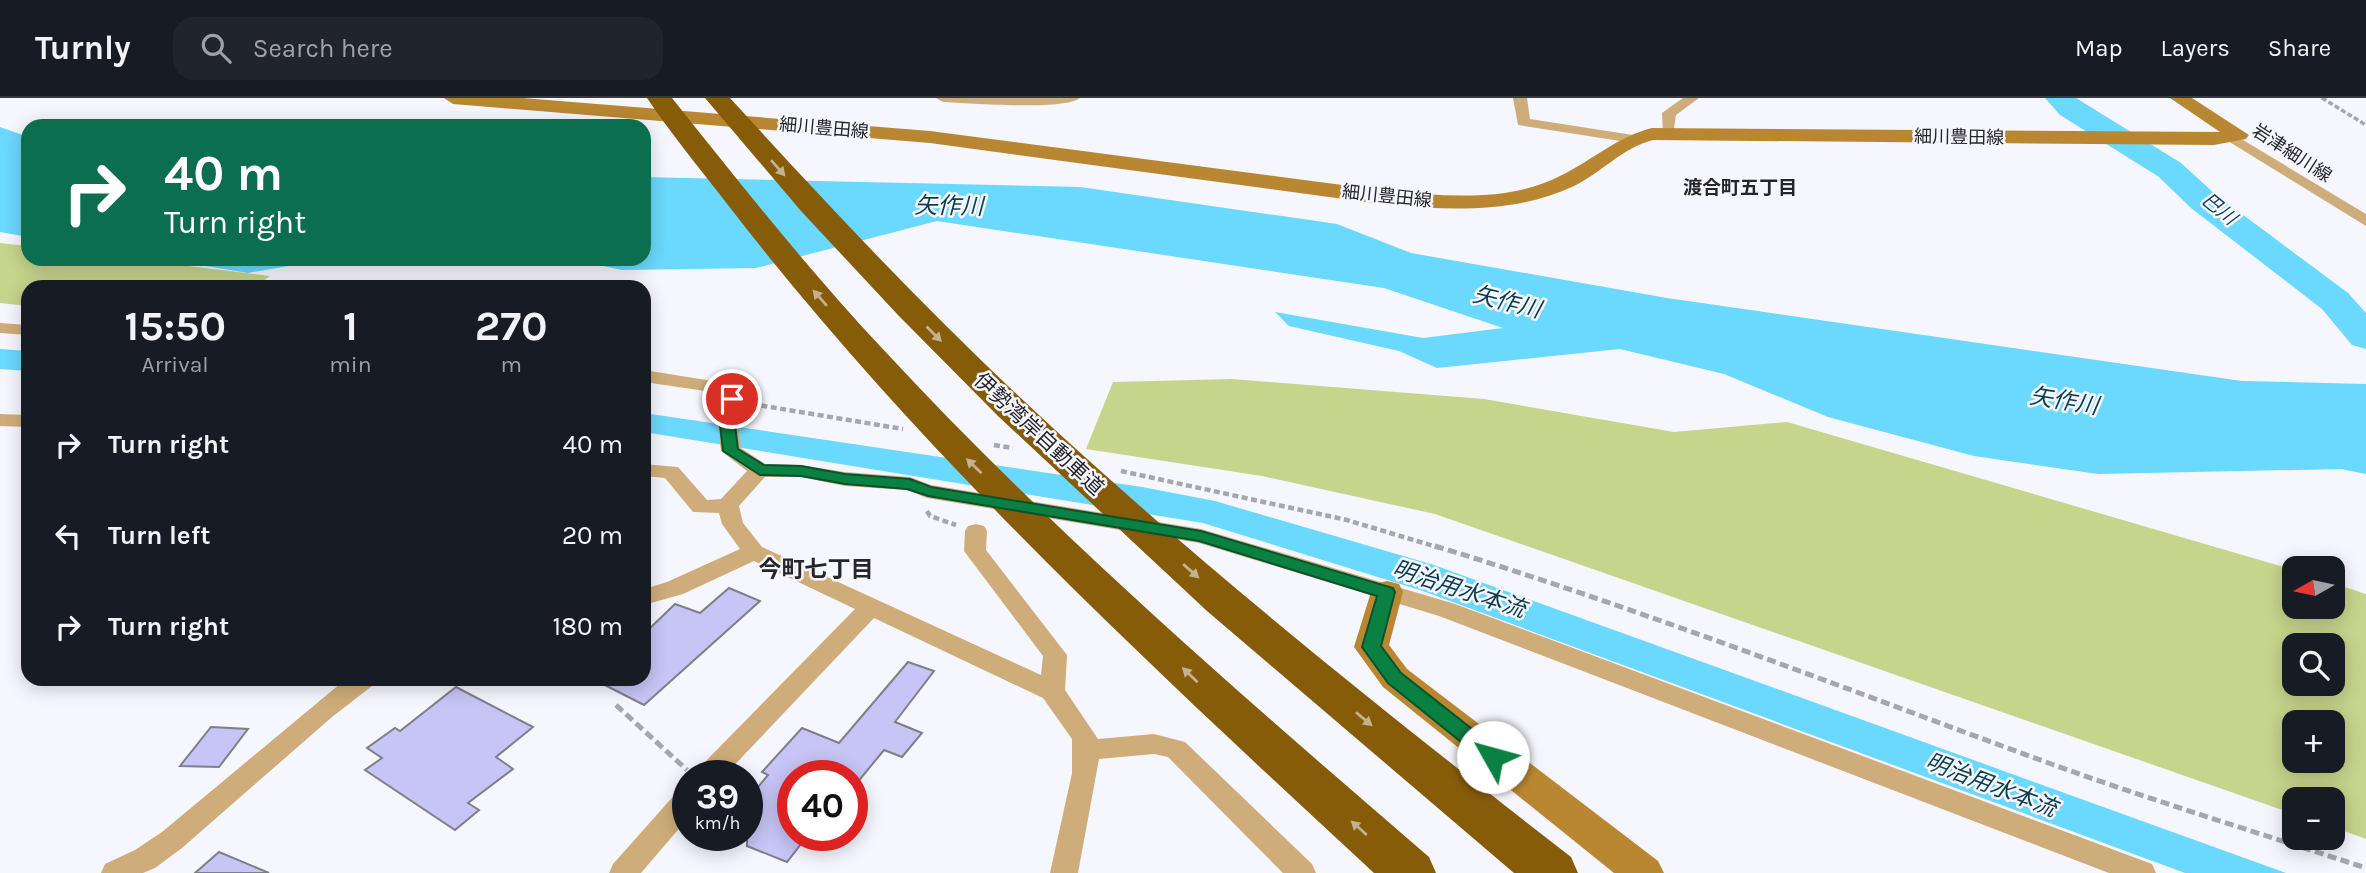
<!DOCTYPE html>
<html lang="en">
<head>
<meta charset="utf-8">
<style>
  :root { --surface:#171b24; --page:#20242c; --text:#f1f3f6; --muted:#9ea1a6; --line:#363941 }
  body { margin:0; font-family:Karla,"Noto Sans JP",sans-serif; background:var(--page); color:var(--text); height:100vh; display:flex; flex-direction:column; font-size:26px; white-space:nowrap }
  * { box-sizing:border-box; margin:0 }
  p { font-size:23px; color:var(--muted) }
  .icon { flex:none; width:38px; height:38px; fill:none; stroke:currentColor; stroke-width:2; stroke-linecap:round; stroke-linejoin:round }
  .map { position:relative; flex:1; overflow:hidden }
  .panel { position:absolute; left:21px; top:182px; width:630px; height:406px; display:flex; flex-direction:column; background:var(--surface); border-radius:21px; box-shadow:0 4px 18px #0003 }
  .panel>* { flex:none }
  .hud { position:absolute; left:21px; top:21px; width:630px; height:147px; border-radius:21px; box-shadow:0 4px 18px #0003; background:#0b6e4f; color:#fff; overflow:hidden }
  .needle { width:46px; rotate:261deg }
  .tools { position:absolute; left:2282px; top:458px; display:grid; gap:14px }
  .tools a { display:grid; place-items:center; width:63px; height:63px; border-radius:14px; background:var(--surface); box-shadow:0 4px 18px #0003; font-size:35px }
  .speed { position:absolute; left:672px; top:662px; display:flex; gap:14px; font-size:35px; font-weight:700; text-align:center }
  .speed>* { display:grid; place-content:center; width:91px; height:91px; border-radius:50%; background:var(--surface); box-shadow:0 4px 18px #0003; line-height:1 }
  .speed small { font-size:18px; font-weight:400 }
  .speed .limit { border:10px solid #d22; background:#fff; color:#111 }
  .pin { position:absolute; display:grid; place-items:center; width:60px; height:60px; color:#fff; margin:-30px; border:4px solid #fff; border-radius:50%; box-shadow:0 2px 7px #0007 }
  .me { position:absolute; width:77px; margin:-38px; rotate:308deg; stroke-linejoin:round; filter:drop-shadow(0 0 5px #0008) }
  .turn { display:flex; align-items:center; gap:24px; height:147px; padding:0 28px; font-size:32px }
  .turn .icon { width:91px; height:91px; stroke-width:2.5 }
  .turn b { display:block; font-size:49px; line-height:60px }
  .eta { display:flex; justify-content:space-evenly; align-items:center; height:119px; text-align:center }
  .eta b { font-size:42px; font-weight:700; line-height:49px }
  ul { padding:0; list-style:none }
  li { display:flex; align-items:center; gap:21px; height:91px; padding:0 28px }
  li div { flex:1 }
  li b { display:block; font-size:26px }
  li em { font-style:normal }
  header { display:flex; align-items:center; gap:42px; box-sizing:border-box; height:98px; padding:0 35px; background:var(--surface); border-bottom:2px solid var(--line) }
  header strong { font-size:33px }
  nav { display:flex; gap:38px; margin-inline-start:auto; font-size:24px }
  .search { width:490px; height:63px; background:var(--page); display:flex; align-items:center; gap:18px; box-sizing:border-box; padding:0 24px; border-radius:21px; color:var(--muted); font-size:26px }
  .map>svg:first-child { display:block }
  .green { fill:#c6d48c; fill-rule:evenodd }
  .water { fill:#6bd8fd }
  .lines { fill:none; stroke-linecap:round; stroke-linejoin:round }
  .river { fill:#6bd8fd; fill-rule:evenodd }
  .building { fill:#c6c5f5; stroke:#7f7f88; stroke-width:2 }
  .path-far2 { stroke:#a6a6ac; stroke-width:3.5; stroke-dasharray:5 2.5; stroke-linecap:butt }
  .path-far1 { stroke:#a6a6ac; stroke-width:4.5; stroke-dasharray:6 3.5; stroke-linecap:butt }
  .path { stroke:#a6a6ac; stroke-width:5; stroke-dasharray:9 4.5; stroke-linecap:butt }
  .street { fill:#cfad7a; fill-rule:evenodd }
  .secondary { fill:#b98732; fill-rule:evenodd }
  .highway { fill:#865c09; fill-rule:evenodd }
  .oneway { fill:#c4b190 }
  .route { fill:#0b8043; stroke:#07532c; stroke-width:2 }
  .labels { text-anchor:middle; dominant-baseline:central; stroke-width:5; stroke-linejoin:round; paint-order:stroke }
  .far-street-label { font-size:18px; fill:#26262a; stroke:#f6f6fe }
  .far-neighbourhood-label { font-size:19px; font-weight:bold; fill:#26262a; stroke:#f6f6fe }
  .far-water-label { font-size:19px; font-style:italic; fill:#0c3e4d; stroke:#f6f6fe }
  .street-label { font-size:21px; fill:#26262a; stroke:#f6f6fe }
  .water-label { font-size:23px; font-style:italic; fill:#0c3e4d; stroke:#f6f6fe }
  .neighbourhood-label { font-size:23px; font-weight:bold; fill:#26262a; stroke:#f6f6fe }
</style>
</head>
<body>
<header>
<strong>Turnly</strong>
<div class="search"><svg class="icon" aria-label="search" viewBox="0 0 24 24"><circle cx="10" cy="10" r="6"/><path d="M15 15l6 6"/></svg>Search here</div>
<nav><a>Map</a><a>Layers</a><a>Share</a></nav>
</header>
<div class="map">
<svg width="2366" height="775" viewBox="0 0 2366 775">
  <rect width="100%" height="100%" fill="#f6f6fe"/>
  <g class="green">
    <path d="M0,145L28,148V161H131L270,178L255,189H28V208L0,205Z"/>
    <path d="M1232,281L1484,301L1674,334L1787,324L2294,472V509H2333V485L2366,496V741L2333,729V702H2294V716L1435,416L1262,378L1086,351L1113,284ZM2294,548H2333V586H2294ZM2294,625H2333V663H2294Z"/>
  </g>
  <g class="water">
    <path d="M0,29L28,39V139L0,134Z"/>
    <path d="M644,79L1080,89L1337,126L1411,155L1667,200L2242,283L2366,286V376L2341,371L2098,376L1974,358L1828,319L1724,276L1620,251L1437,270L1399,253L1289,228L1275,214L1423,240L1503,230L1384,190L937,123L756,170L622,172L569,161H644Z"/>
    <path d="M163,161H329L248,175Z"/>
    <path d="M0,251L28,253V273L0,271Z"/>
    <path d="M644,315L1142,389L1215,403L1434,467L2286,775H2185L1423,493L1203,425L644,334Z"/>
  </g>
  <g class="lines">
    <path class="river" d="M2045,0H2076L2181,65L2215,96L2348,195L2366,215V251L2352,247L2322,211L2191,110L2159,79L2060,17Z"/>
  </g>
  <g class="building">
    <path d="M729,490L760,503L644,607L593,581H644V536L675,506L700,515Z"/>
    <path d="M908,564L934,573L895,624L922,635L902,659L884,652L852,691V677H793V737H808L787,764L747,748V702L768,677L762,674L802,630L839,645Z"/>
    <path d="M456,589L533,629L496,659L513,671L468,705L479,712L455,732L365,672L382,660L367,650L395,630L400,633Z"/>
    <path d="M211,629L248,631L219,669L180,668Z"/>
    <path d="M219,754L269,775H195Z"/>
  </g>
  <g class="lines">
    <path class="path-far2" d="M2322,0L2366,27"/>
    <g class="path-far1">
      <path d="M752,306L903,331"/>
      <path d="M994,347L1013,350"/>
      <path d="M1121,373L1347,422L1440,450"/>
      <path d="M927,413L930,418L956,427"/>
    </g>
    <g class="path">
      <path d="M1435,448C1645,512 1848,592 2054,667C2157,704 2262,736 2366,770"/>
      <path d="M616,607L687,672"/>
    </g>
    <g class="street">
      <path d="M936,0H1080C1064,13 968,5 943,4Z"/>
      <path d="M1513,0H1527L1530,21L1633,37L1640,41L1633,45L1518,27Z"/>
      <path d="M1683,0H1699L1676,17L1673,37H1663L1662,15Z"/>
      <path d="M2233,36L2366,116V128L2228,43L2226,40Z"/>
      <path d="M0,225L28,227V237L0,235Z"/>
      <path d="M644,272L725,285L742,301L736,310L741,350L765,366L801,367L845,374L910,379L931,387L1201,431L1455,506L2152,766L2156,775H2109L1439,518L1199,445L927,400L907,392L845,388L801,379H765L739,408L743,425L762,449L1041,577L1043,558L964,453L965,433L968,428L976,426L984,428L987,433L986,452L1067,557L1065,592L1098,641L1154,636L1185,644L1312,766L1316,775H1283L1168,659L1154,656L1099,661L1078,775H1050L1072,675V641L1043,600L874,520L725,677H696L700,669L855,511L754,463L683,496L644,507V491L667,484L740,451L722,426L719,415L693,414L665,380L644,378V366L678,369L707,402L721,401L747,373L721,353L716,310L722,302L712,294L644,284Z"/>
      <path d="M0,316L28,317V329L0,328Z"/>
      <path d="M346,581H375L372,588L332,619L182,750L155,770L143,775H101L105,766L135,752L162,734Z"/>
      <path d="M688,690V720L641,775H609L613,766L678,693Z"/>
    </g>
    <g class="secondary">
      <path d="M444,0H523L930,33L1388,93C1445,98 1509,105 1562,77C1594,61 1617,39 1652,30L2220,34L2170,0H2192L2249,37L2246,41L2214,47L1653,42C1622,50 1601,75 1574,88C1515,116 1450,112 1388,107L930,45L453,6Z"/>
      <path d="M1387,483L1399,486L1403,494L1389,547L1407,571L1658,763L1664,775H1614L1383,589L1354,549L1371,494L1375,486Z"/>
    </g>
    <g class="highway">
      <path d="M647,0H672C739,84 806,169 880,248C1050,432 1240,596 1429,759L1436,775H1374C1144,562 912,348 721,98C696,66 670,34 647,0Z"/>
      <path d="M705,0H730C825,104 921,207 1024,303C1197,465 1383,613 1571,759L1578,775H1514L1207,513L998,318L898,217L801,113Z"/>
    </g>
  </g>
  <defs><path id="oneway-solid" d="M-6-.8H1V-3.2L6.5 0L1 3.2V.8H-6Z" transform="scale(1.75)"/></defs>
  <g class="oneway">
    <use href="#oneway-solid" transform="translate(778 70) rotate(49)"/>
    <use href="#oneway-solid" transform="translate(820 200) rotate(-131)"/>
    <use href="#oneway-solid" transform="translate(934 236) rotate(45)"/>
    <use href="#oneway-solid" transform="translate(974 368) rotate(-136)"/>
    <use href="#oneway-solid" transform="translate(1191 473) rotate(41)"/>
    <use href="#oneway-solid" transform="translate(1190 577) rotate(-136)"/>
    <use href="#oneway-solid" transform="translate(1364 621) rotate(40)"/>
    <use href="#oneway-solid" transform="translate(1359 730) rotate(-138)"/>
  </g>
  <path class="route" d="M732,296L739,301L733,310L738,351L764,367L801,368L845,376L910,381L931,389L1201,433L1393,490L1395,494L1381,548L1401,575L1500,653L1503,659L1500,664L1493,666L1486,664L1388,585L1362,549L1377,498L1199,443L928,398L907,391L845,386L801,378L760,377L723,353L718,310L727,298Z"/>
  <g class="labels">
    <g class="far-street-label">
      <text transform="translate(824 30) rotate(5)">細川豊田線</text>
      <text transform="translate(1959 39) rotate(1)">細川豊田線</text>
      <text transform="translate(2292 55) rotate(33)">岩津細川線</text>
      <text transform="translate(1387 98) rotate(6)">細川豊田線</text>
    </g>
    <g class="far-neighbourhood-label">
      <text x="1740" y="90">渡合町五丁目</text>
    </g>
    <g class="far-water-label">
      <text transform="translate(2219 111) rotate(39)">巴川</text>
    </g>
    <g class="street-label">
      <text transform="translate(1039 336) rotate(43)">伊勢湾岸自動車道</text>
    </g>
    <g class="water-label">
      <text transform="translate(949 108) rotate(1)">矢作川</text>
      <text transform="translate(1507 204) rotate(14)">矢作川</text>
      <text transform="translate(2064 303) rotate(9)">矢作川</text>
      <text transform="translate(1459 491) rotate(18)">明治用水本流</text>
      <text transform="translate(1991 687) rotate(21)">明治用水本流</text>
    </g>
    <g class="neighbourhood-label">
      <text x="816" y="471">今町七丁目</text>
    </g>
  </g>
</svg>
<div class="tools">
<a><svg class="needle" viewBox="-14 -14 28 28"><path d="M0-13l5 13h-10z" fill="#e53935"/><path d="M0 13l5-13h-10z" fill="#9ea1a6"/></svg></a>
<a><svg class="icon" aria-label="search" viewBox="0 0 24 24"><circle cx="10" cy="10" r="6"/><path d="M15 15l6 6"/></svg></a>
<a>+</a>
<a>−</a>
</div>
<div class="speed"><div>39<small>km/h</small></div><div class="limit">40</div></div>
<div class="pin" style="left:732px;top:301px;background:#d93025"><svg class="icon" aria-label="arrive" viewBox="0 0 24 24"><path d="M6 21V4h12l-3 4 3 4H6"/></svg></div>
<svg class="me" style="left:1493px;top:659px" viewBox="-20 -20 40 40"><circle r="19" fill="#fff"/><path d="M0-13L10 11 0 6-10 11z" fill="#0b8043"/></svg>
<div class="hud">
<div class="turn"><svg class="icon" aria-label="right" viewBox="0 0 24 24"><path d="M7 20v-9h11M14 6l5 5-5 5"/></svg><div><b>40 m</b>Turn right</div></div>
</div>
<section class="panel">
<div class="eta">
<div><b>15:50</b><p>Arrival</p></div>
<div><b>1</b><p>min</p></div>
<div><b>270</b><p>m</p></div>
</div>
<ul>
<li><svg class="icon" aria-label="right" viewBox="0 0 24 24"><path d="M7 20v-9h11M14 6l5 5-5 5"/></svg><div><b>Turn right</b></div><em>40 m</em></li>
<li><svg class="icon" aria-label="left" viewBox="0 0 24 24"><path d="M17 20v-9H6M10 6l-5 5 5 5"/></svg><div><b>Turn left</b></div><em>20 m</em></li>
<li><svg class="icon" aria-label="right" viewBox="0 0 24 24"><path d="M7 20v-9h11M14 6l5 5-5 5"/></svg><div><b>Turn right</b></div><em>180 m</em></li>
</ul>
</section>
</div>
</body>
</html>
